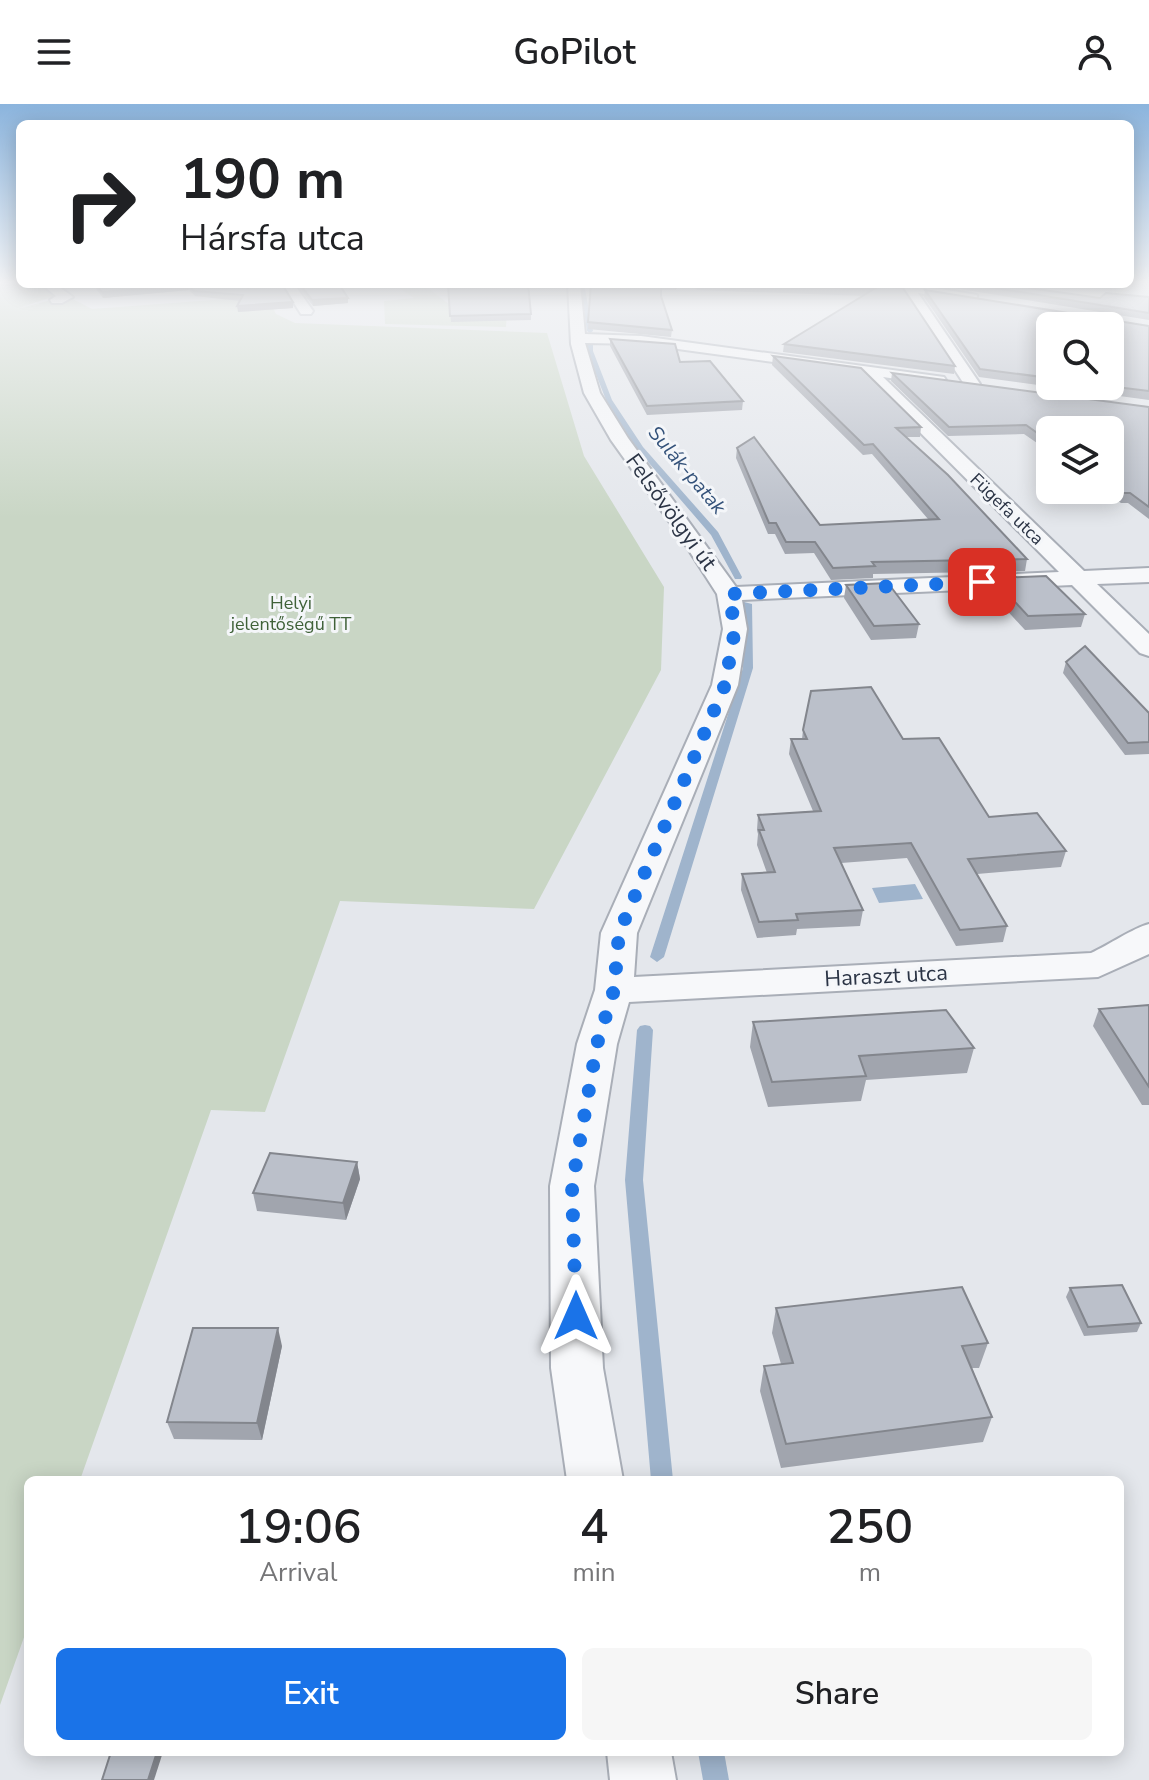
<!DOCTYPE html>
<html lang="en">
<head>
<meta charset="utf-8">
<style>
  :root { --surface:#fff; --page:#f6f6f6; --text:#202124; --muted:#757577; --accent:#1a73e8 }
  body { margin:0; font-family:"Nunito Sans",sans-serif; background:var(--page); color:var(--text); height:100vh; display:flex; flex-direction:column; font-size:30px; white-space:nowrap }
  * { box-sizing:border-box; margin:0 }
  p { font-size:26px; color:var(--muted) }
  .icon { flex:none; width:44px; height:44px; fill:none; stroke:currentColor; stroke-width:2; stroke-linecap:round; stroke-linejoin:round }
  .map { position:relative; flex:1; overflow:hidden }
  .details { position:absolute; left:24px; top:1372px; width:1100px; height:280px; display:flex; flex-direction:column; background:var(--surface); border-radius:12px; box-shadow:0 4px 20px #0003 }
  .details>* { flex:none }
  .top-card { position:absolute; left:16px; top:16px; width:1118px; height:168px; border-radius:12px; box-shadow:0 4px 20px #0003; background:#fff; color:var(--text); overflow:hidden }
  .controls { position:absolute; left:1036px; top:208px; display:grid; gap:16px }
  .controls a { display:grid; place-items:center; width:88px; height:88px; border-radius:12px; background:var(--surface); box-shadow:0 4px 20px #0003; font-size:40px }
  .pin { position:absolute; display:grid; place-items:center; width:68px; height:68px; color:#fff; margin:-34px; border-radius:16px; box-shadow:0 4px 12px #0006 }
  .me { position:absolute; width:88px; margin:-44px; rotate:0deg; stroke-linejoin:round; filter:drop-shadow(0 0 6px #0008) }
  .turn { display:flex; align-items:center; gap:28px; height:168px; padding:0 32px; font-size:36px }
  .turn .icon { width:104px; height:104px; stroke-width:2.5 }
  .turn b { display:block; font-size:56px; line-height:68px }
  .eta { display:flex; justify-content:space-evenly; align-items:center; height:136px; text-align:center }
  .eta b { font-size:48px; font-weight:600; line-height:56px }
  .action { display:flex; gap:16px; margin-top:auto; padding:16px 32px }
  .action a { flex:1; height:92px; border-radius:12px; background:var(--accent); color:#fff; font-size:32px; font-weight:600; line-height:92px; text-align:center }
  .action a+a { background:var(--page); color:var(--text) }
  header { display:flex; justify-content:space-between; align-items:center; height:104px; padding:0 32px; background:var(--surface); font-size:36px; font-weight:600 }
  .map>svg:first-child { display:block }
  .green { fill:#c9d6c5 }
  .water { fill:#9fb4cc }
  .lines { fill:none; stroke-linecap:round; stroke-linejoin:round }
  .stream { fill:#9fb4cc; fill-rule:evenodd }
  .minor-casing { stroke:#a9aeb7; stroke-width:4 }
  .minor { fill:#f7f8fa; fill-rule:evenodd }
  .wall { fill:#a1a5ae; fill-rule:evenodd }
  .shaded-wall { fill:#83868d }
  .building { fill:#bbc0ca; stroke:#83868d; stroke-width:2 }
  .route { stroke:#1a73e8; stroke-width:14; stroke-dasharray:0 25.2 }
  .labels { text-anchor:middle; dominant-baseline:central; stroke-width:6; stroke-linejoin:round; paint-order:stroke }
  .far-street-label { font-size:18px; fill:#2b3445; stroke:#f4f6f9 }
  .far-park-label { font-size:18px; fill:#3f6138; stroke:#f4f6f9 }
  .far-water-label { font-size:20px; font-style:italic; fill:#34527a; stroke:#f4f6f9 }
  .street-label { font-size:22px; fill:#2b3445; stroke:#f4f6f9 }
</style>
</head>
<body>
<header><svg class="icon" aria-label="menu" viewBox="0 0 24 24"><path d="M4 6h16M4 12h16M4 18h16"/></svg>GoPilot<svg class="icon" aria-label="person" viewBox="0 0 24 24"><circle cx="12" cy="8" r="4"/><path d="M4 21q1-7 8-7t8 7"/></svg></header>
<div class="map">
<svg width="1149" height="1676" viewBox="0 0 1149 1676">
  <rect width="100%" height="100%" fill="#e4e7ec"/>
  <g class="green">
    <path d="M0,179L38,180L55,192L16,205L67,192L92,205L267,192L276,210L295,219L547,229L584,352L664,483L661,566L534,805L340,797L265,1008L211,1006L80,1376H28V1522L0,1601Z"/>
    <path d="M347,180H423L455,205L507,206L506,223L385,220L384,197L414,194L396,182L350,185Z"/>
  </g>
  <path class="water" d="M915,780L923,795L879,799L872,784Z"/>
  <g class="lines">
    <g class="stream">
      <path d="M580,180H584L593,227L590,229L587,227Z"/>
      <path d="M590,237L593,239V247L612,296L643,343L718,428L742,473L741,475H735L711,431L636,344L606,296L587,247V239Z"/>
      <path d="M744,498L752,500L753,564L664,853L657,858L650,853L743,564Z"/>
      <path d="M645,921L650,922L653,926L643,1076L673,1376H651L625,1076L637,926L640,922Z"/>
      <path d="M698,1648H724L729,1676H703Z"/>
    </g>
    <defs>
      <g id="minor">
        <path d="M41,180H55L73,193L62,199H52L50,196L56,192Z"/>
        <path d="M282,180H294L313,207L311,210H301Z"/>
        <path d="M568,180H580L585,230L641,232L944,273L946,276L938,281L883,273L1084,467L1149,464V478L1097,480L1149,530V552L1140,549L1072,481L742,496L747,525L738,581L637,829L634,873L1091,849C1109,841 1133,824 1149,820V850L1098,873L629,898L617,940L594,1082L603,1264L623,1376H567L551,1264L550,1082L577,940L595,886L601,829L712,581L723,525L717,490L681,434L611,336L584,289L571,240ZM585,239L641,240L862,270L1059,468L736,483L628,334L600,289Z"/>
        <path d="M836,180H911L977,191V197L972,198L918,189L980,280L978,283H966L904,188L842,184Z"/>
        <path d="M607,1648H671L676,1676H610Z"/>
      </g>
    </defs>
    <use href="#minor" class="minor-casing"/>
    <use href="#minor" class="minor"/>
  </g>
  <g class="wall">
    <path d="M77,180H245L248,184L293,198V204L238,208L240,197L195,192L189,186L103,194L94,182L84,183Z"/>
    <path d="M296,180H339L348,194V199L313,202Z"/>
    <path d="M448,180L531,210V216L451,218Z"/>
    <path d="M591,180H682L675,186H661V192L672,226L671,233L588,225Z"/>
    <path d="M691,180H842L903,184L955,262L954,270L783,248L784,240L864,192L697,186Z"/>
    <path d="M930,180H1028L1029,184L1100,194L1149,193V216Z"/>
    <path d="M925,186L1149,222V296L979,273L924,193ZM1050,222L1110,282H1050Z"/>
    <path d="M610,235L680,258L743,297L742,306L647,311L610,242Z"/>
    <path d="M773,252L921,323L920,333H906L1027,455L1025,467L873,470V474L831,476L814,449L785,450L775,430H768L736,354L737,344L820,421L928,415L872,350L863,351L772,261Z"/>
    <path d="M892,269L1149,303V415L1128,399H1121L1103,386H1110V326H1050V348L1024,330L948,332L891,277Z"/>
    <path d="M993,474L1085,510L1081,523L1025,526L990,488Z"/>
    <path d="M846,481L919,520L916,534L871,536L844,494Z"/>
    <path d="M1066,558L1149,609V650L1125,651L1063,569Z"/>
    <path d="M803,626L903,635L989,713L1066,747L1061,763L977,770L1007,822L1003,838L956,842L907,754L841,759L863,806L860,822L797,825L796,831L757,834L741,786L742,770L767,769L757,741L758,730L757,726L758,711L813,707L789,650L791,635H802Z"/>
    <path d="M1149,901V1001H1142L1093,922L1099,905Z"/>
    <path d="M753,918L974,944L967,969L866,976L861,997L768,1003L750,943Z"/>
    <path d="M357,1058L360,1075L346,1116L257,1107L253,1089Z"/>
    <path d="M1070,1184L1141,1219L1137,1228L1084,1232L1066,1193Z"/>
    <path d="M776,1204L988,1239L979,1264H972L992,1313L983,1338L781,1364L760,1287L764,1262L781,1260L772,1229Z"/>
    <path d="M282,1242L262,1336L174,1335L167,1318Z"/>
  </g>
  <g class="shaded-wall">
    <path d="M83,180H94V182L84,183Z"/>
    <path d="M675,180H682L675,186Z"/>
    <path d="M188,181L189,186L103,194L102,188Z"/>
    <path d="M348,194V199L313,202L312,196Z"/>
    <path d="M293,198V204L238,208L237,202Z"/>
    <path d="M357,1058L360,1075L346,1116L343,1099Z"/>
    <path d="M278,1224L282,1242L262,1336L257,1319Z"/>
    <path d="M157,1648H163L154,1676H148Z"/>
  </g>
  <g class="building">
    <path d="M96,180H245L248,184L250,180H282L293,198L237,202L243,191L194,187L188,181L102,188Z"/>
    <path d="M300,180H339L348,194L312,196Z"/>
    <path d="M448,180H528L531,210L450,212Z"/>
    <path d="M591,180H661V192L672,226L588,218Z"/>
    <path d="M710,180H842L903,184L955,262L784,240L874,185Z"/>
    <path d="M971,180H1028L1029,184L1100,194L1106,189L1149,193V209Z"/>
    <path d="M925,186L1149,222V287L1108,282H1110V222H1050V274L980,265Z"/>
    <path d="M610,235L675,240L680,258L710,257L743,297L647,302Z"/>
    <path d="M773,252L861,264L921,323L896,324L948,371L1027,455L872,458L875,462L833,464L815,438H786L776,419H769L737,344L754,333L820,421L939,415L873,340L864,341Z"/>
    <path d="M892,269L1149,303V403L1130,389H1124L1110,380V326H1050V338L1026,321L949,323Z"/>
    <path d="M1046,472L1085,510L1028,512L993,474Z"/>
    <path d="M888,479L919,520L874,522L846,481Z"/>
    <path d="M1085,542L1149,609V638L1128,639L1066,558Z"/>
    <path d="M871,583L903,635L939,634L989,713L1037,709L1066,747L968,755L1007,822L960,826L911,739L834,744L863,806L796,810L798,816L759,818L742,770L775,768L759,726H764L758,711L821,707L791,635H807L803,626L811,587Z"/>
    <path d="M1149,901V983L1099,905Z"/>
    <path d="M946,906L974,944L859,952L866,972L772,978L753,918Z"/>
    <path d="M270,1049L357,1058L343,1099L253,1089Z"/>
    <path d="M1122,1181L1141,1219L1088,1223L1070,1184Z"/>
    <path d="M962,1183L988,1239L962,1242L992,1313L786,1340L764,1262L793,1259L776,1204Z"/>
    <path d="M193,1224H278L257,1319L167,1318Z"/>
    <path d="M111,1648H157L148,1676H102Z"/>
  </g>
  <linearGradient id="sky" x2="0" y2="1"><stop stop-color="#8bb4dd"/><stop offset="0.43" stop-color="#f3f4f6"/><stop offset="1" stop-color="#f3f4f6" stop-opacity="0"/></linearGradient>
  <rect width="1149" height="414" fill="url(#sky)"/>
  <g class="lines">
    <path class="route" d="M576,1212L572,1082L597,940L614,886L619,829L725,581L735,525L729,490L982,478"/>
  </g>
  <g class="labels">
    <g class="far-street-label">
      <text transform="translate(1007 405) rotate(44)">Fügefa utca</text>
    </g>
    <g class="far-park-label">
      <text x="291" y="499">Helyi<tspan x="291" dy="21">jelentőségű TT</tspan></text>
    </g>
    <g class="far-water-label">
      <text transform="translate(687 366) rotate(50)">Sulák-patak</text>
    </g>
    <g class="street-label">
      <text transform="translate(671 408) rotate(54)">Felsővölgyi út</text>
      <text transform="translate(886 872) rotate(-3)">Haraszt utca</text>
    </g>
  </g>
</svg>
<div class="controls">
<a><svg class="icon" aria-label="search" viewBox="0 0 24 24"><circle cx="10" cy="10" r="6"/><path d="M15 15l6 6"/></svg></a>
<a><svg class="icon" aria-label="layers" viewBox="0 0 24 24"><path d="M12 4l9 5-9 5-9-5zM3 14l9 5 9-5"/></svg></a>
</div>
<div class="pin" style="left:982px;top:478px;background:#d93025"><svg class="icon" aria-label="arrive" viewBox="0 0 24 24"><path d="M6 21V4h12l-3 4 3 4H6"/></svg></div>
<svg class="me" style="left:576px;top:1212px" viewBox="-20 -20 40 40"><path d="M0-17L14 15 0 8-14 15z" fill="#1a73e8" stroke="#fff" stroke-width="4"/></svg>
<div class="top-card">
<div class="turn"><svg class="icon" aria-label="right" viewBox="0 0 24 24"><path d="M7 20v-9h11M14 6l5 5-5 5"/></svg><div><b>190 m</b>Hársfa utca</div></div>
</div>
<section class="details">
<div class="eta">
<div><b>19:06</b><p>Arrival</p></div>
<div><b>4</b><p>min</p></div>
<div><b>250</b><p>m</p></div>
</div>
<div class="action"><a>Exit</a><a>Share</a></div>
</section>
</div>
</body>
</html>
